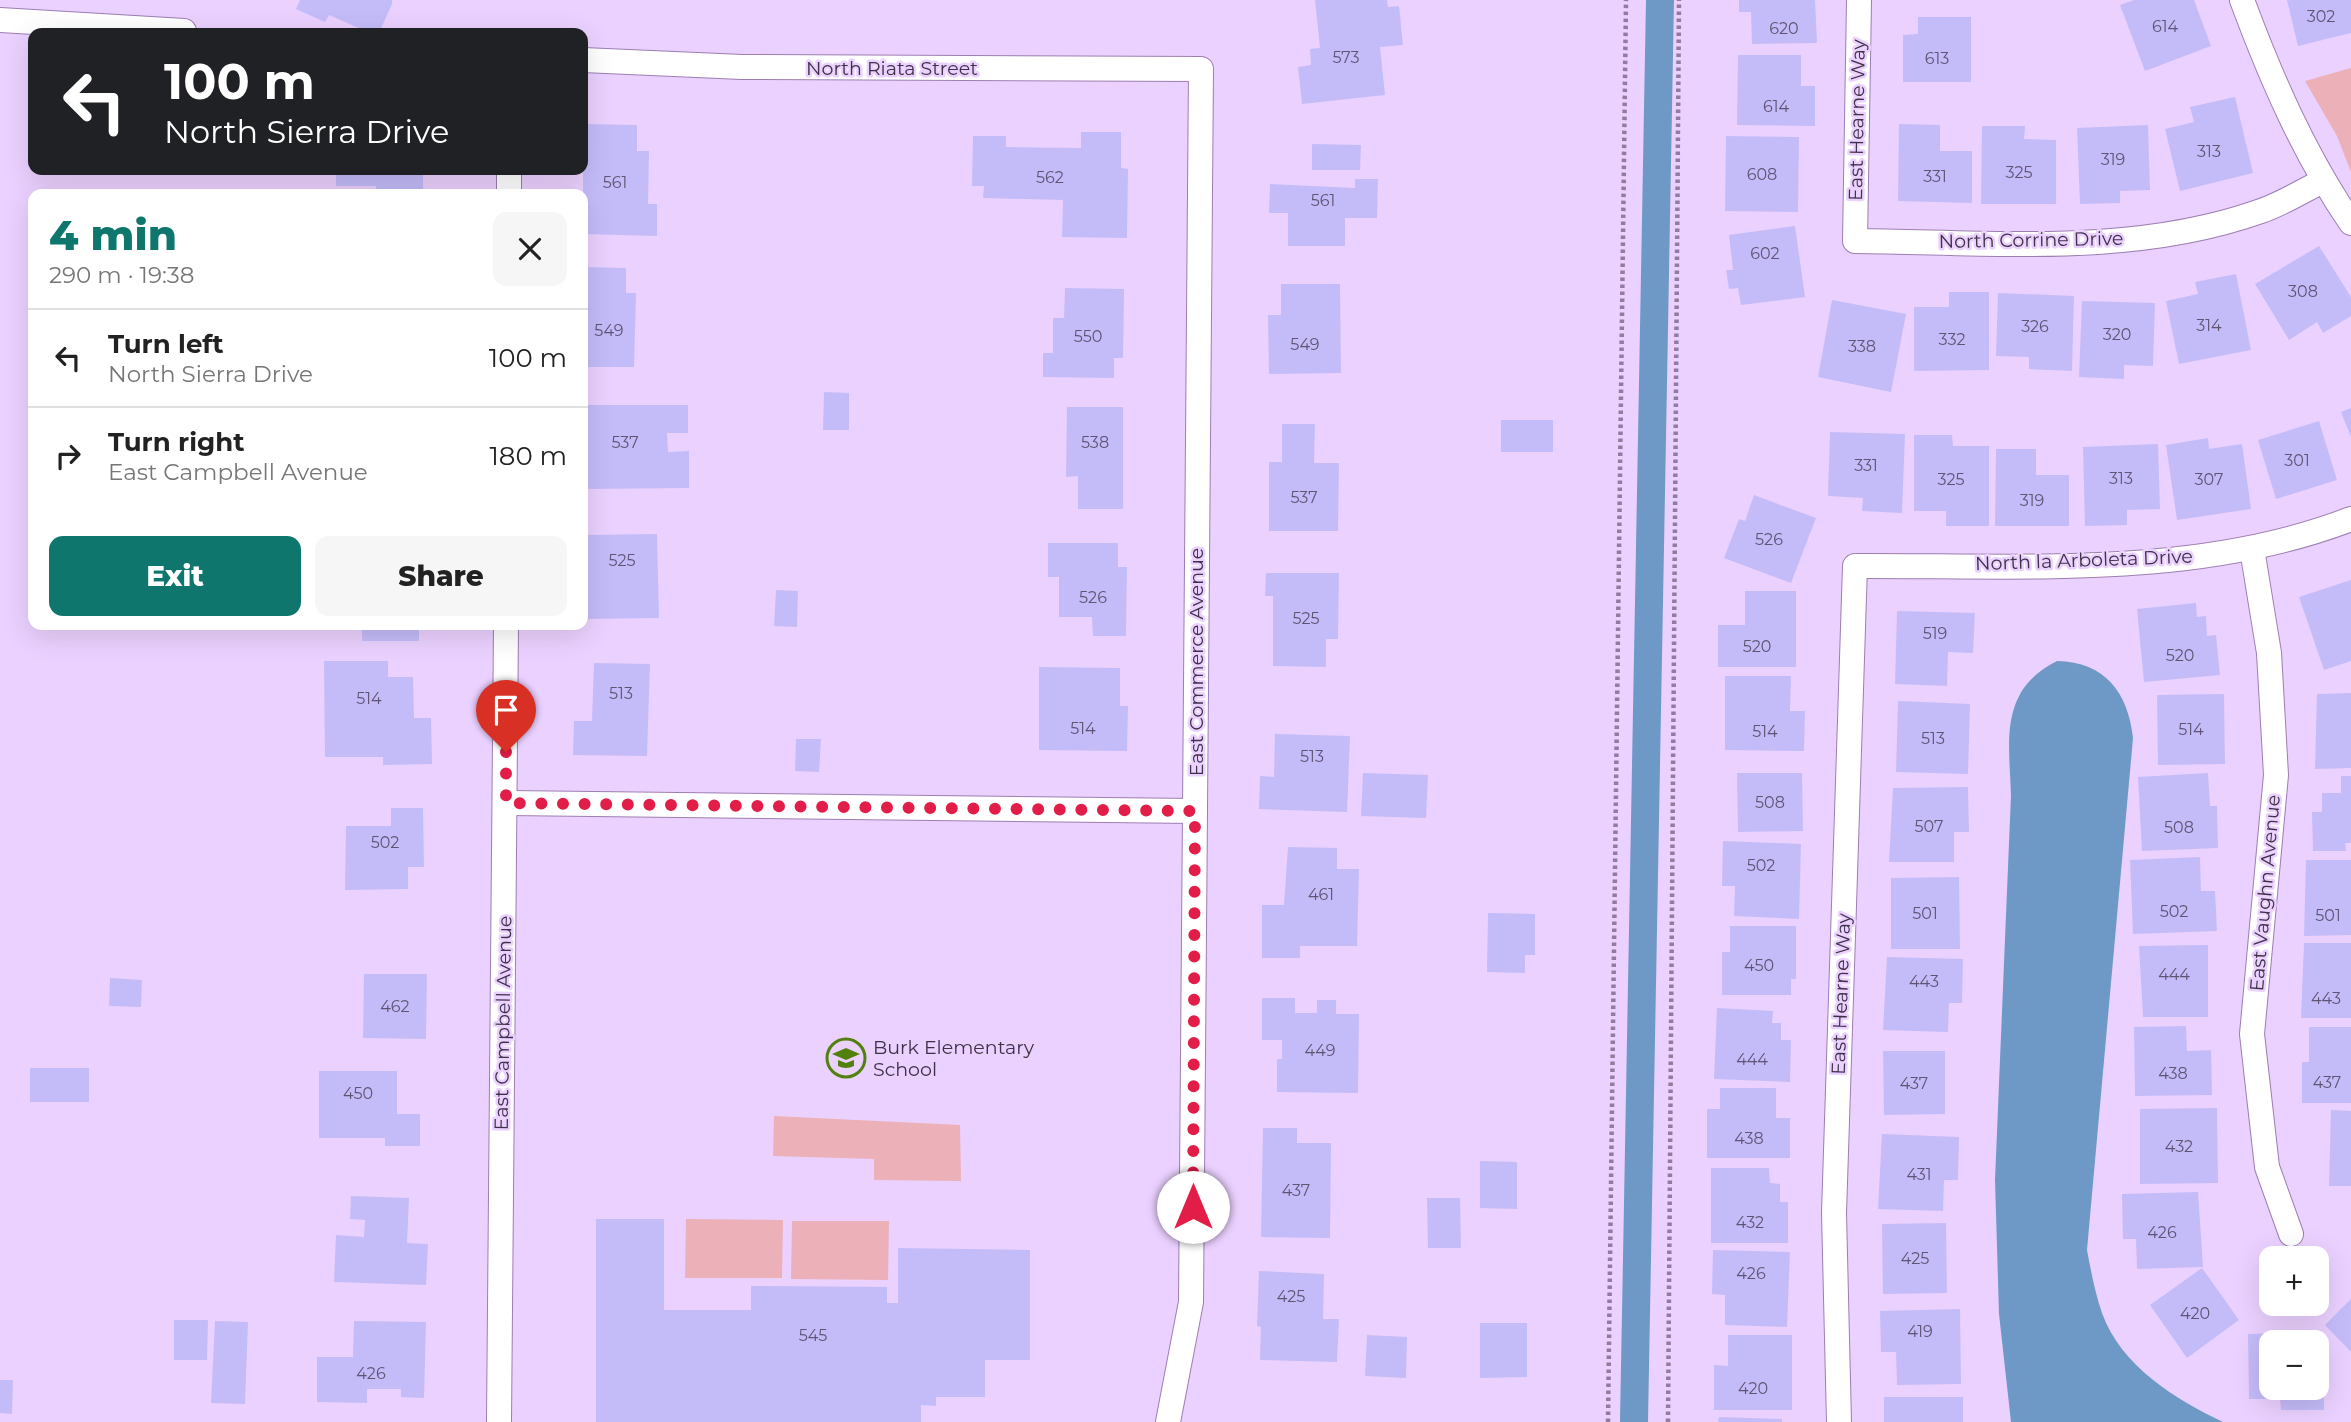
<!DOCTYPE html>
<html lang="en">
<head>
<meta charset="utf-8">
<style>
  :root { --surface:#fff; --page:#f6f6f6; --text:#222; --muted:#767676; --line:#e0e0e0; --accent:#0f766e }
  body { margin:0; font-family:Montserrat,sans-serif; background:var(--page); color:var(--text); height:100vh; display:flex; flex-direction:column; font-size:26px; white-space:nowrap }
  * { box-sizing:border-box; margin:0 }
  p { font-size:23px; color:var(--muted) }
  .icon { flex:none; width:38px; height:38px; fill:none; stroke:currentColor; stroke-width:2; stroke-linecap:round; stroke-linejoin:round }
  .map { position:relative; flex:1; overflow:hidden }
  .panel { position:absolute; left:28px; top:189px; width:560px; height:441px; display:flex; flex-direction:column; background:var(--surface); border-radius:14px; box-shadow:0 7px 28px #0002 }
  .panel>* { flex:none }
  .banner { position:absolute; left:28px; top:28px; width:560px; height:147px; border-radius:14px; box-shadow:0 7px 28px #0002; background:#202124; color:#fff; overflow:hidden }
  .fabs { position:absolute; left:2259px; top:1246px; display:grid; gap:14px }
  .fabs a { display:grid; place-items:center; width:70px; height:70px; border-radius:14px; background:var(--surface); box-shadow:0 7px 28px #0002; font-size:35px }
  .pin { position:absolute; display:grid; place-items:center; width:60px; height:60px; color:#fff; margin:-72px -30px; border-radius:50% 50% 50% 0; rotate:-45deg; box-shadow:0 0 7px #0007 }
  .pin .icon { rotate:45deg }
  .me { position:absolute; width:77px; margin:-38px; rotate:0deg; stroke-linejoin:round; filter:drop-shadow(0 0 5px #0008) }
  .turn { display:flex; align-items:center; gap:24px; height:147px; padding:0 21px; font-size:32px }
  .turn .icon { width:91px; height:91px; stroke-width:2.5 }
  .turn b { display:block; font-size:49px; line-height:60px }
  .round { display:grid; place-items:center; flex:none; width:74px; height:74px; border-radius:14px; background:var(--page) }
  .head { display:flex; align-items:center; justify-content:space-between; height:119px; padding:0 21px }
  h1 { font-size:42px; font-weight:800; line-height:52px; color:var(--accent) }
  .action { display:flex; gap:14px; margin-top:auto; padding:14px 21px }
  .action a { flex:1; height:80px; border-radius:14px; background:var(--accent); color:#fff; font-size:28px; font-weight:800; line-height:80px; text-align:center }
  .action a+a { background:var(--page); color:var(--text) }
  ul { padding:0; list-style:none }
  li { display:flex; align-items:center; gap:21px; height:98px; padding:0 21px; border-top:2px solid var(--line) }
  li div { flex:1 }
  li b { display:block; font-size:26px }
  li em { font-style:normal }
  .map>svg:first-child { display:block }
  .green { fill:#ecb0b8 }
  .water { fill:#6e99c7 }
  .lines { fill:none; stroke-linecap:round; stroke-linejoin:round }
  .canal { stroke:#6e99c7; stroke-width:28 }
  .building { fill:#c4bcf9; fill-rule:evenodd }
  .minor-casing { stroke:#9d7eb3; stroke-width:26 }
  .path { stroke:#8f7c9e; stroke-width:4.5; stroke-dasharray:3.5 3.5; stroke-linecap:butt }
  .minor { stroke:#fff; stroke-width:24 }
  .route { stroke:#e11d48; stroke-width:12; stroke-dasharray:0 21.6 }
  .labels { text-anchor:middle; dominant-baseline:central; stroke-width:5; stroke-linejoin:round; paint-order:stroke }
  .number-label { font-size:16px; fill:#605474 }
  .street-label { font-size:19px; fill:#3e3147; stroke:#ebd1ff }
  .poi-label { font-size:19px; fill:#3e3147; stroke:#ebd1ff; text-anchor:start }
</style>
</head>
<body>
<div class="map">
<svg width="2351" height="1422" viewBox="0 0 2351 1422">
  <rect width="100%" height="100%" fill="#ebd1ff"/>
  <g class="green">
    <path d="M2351,68V172L2337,136L2305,81Z"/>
    <path d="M774,1116L960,1125L961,1181L874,1180V1159L773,1156Z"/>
    <path d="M686,1219L783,1220L782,1278H685Z"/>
    <path d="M792,1221H889L888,1280L791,1279Z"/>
  </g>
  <path class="water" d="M2057,661C2105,662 2128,692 2133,738L2087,1250C2091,1271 2095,1293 2102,1313C2121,1366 2175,1399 2223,1422H2011L1999,1314L1995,1180L2011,795C2009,740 1999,690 2057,661Z"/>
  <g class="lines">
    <path class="canal" d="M1634,1422L1660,0"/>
  </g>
  <g class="building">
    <path d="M300,0H392V4L379,33H370L329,15L325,22L296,9Z"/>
    <path d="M1315,0H1387L1388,7L1399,6L1403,45L1380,47L1385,95L1302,104L1298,67L1311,65L1310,49L1320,48Z"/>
    <path d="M1739,0H1815L1817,43L1752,44L1751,12H1739Z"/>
    <path d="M2134,0H2194L2211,46L2145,71L2120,5Z"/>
    <path d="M2287,0H2351V33L2298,46Z"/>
    <path d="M1918,17H1971V82H1903V35L1918,34Z"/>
    <path d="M1738,55H1801V86H1815V126L1737,125Z"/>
    <path d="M2235,97L2253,173L2180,191L2165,129L2194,122L2190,107Z"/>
    <path d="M583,124L637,125V151H649L648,204H657V236L583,234Z"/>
    <path d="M1899,124L1940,125V151H1972V203L1898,201Z"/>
    <path d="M2148,125L2150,190L2120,191V203L2080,204L2077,128Z"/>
    <path d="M1982,126H2025L2024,139L2056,140V204H1981Z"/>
    <path d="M1081,132H1121V168L1128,169L1127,238L1062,237L1063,200L983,198L984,186H972L973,136H1006V147L1081,148Z"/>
    <path d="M1726,136L1799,137L1798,212L1725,211Z"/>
    <path d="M1312,144L1361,145L1360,170H1312Z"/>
    <path d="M336,170H423V194H375L376,186H336Z"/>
    <path d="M1355,179H1378L1377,218H1345V246H1288V213H1269L1270,184L1355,188Z"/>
    <path d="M1795,226L1805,297L1741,305L1738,288L1729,289L1726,270H1733L1729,235Z"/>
    <path d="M2319,246L2351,297V316L2323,333L2317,322L2289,340L2255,284Z"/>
    <path d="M583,267L626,268V293H636L634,367H583Z"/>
    <path d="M2236,274L2251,350L2179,364L2166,301L2198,294L2195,282Z"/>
    <path d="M1281,284H1340L1341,373L1269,374L1268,315H1281Z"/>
    <path d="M1065,288L1124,289L1123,358H1114V378L1043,377V353H1053V318H1064Z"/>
    <path d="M1949,292H1989V370L1914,371V307H1949Z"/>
    <path d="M1998,293L2074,296L2072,371L2029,369V357L1996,356Z"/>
    <path d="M1832,300L1906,314L1891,392L1818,377Z"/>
    <path d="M2082,301L2155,303L2153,366L2124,365V379L2079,377Z"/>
    <path d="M824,392L849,393V430H823Z"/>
    <path d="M583,405H688V433H667L668,452L689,451V488L583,489Z"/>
    <path d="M1067,407H1123V509H1078V476L1066,477Z"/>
    <path d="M2351,408V437L2341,412Z"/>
    <rect x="1501" y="420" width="52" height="32"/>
    <path d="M2319,421L2337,480L2276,499L2258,440Z"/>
    <path d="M1282,424H1315L1314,463H1339L1338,531H1269V462H1282Z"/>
    <path d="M1830,432L1905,434L1902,513L1862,511L1863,498L1828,496Z"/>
    <path d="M1914,435H1952L1953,446H1989V526H1946V511H1914Z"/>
    <path d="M2208,438L2209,449L2242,444L2251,509L2177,520L2166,445Z"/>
    <path d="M2158,444L2160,509L2127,510V525L2085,526L2083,447Z"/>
    <path d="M1996,449H2036V475H2069V526H1995Z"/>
    <path d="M1754,495L1816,518L1791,583L1724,558L1739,519L1745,521Z"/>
    <path d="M657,534L659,618L583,619V586H587L586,535Z"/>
    <path d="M1048,543H1118V567H1127L1126,636H1093L1092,617H1059V577H1048Z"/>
    <path d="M1266,573H1339L1338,639H1326V667L1273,666V596H1265Z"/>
    <path d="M2351,580V661L2324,670L2299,597Z"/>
    <path d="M776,590L798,591L797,627L774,626Z"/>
    <path d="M1745,591H1796V667H1718V625H1745Z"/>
    <path d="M2196,603L2197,617L2206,616L2207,636L2216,635L2220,675L2144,682L2137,609Z"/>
    <path d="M1897,611L1975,613L1973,653L1948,652L1947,686L1895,684Z"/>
    <rect x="362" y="625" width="57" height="16"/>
    <path d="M324,661H388V677H413L414,718H431L432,764L383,765V757H325Z"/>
    <path d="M594,663L650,664L647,756L573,755L574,721H592Z"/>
    <path d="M1039,667L1120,668V706H1128L1127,751L1039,750Z"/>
    <path d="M1725,676H1791L1790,711H1805L1804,751L1725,750Z"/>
    <path d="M2351,693V768L2315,769L2317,694Z"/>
    <path d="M2224,694L2225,764L2158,765L2157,695Z"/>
    <path d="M1898,701L1970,704L1968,774L1896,772Z"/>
    <path d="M1275,734L1350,736L1347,812L1259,809L1260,776L1274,777Z"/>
    <path d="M796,739H821L819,772L795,771Z"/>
    <path d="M1363,773L1428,775L1426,818L1361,816Z"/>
    <path d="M1737,773H1802L1803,831L1738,832Z"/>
    <path d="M2208,773L2210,806H2217L2218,848L2142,851L2138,777Z"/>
    <path d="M2341,776H2351V843H2345L2346,851H2313L2312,812H2322V793H2341Z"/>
    <path d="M1968,787L1969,832H1954V862H1889L1893,788Z"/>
    <path d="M391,808H423L424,867H408V889L345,890L346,826H391Z"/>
    <path d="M1723,841L1801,844L1799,919L1734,916L1735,886H1722Z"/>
    <path d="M1288,847L1337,848V869H1359L1357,946H1300V958H1262V905H1284Z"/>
    <path d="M2200,857L2201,891H2215L2217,931L2133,934L2130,860Z"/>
    <path d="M2306,860H2351V935L2304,936Z"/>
    <path d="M1959,877L1960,949H1891V878Z"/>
    <path d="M1488,913L1535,914V955H1525V973L1487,972Z"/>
    <path d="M1730,926H1796V979H1791V995H1722V952H1730Z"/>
    <path d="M2304,943H2351V1018H2301Z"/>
    <path d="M2208,945V1017H2143L2139,946Z"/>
    <path d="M1887,957L1963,959L1962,1003H1949L1948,1032L1883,1030Z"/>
    <path d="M364,974H427L426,1039L363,1038Z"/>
    <path d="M110,978L142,980L141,1007L109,1006Z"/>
    <path d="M1262,998H1295V1013H1317V1000H1336V1014H1359L1358,1093L1277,1092V1059H1282V1040H1262Z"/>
    <path d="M1717,1008L1773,1011L1772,1023H1781V1040H1791L1790,1082L1714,1079Z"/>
    <path d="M2186,1026L2187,1051L2211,1050L2212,1095L2135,1096L2134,1027Z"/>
    <path d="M2309,1027H2351V1103H2302V1062H2309Z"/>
    <path d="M1883,1051H1945V1114L1884,1115Z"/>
    <rect x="30" y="1068" width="59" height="34"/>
    <path d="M319,1071H397V1114H420V1146H385V1138H319Z"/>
    <path d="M1720,1088H1776V1118H1790V1158H1707V1109H1720Z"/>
    <path d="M2217,1108L2218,1183L2140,1184V1109Z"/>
    <path d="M2331,1110L2351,1111V1186H2329Z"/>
    <path d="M1263,1128H1297V1143H1331L1330,1238L1261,1237Z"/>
    <path d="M1882,1134L1959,1137L1958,1180H1944L1943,1211L1878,1209Z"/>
    <path d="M1480,1161L1517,1162V1209L1480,1208Z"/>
    <path d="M1711,1168H1769L1770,1183L1780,1184V1202H1788V1243H1711Z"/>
    <path d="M2198,1192L2203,1267L2137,1269L2136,1239H2123L2122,1194Z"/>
    <path d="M351,1196L409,1198L407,1243L428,1244L426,1285L334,1282L336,1235L364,1237L365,1220L350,1219Z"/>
    <path d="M1427,1198H1460L1461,1248H1428Z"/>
    <path d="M596,1219H664V1310H751V1286L887,1287V1303H898V1248L1030,1250V1360H985V1397H936V1406L921,1405V1422H596Z"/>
    <path d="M1946,1223L1947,1293L1883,1294L1882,1224Z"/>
    <path d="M1713,1250L1790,1252L1787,1327L1725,1325V1295L1712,1294Z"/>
    <path d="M2202,1268L2239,1320L2187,1358L2150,1305Z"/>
    <path d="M1259,1271L1324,1274L1323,1319H1339L1337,1362L1260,1360L1261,1327L1257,1326Z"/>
    <path d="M2351,1299V1352L2325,1325Z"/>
    <path d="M1960,1309L1961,1384L1897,1385L1896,1352H1881L1880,1311Z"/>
    <path d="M174,1320H208L207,1360H174Z"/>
    <path d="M215,1321L248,1322L245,1404L211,1403Z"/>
    <path d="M354,1321L426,1322L424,1398L401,1397V1389H367V1403L317,1402V1357H353Z"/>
    <path d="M1480,1323H1527V1377L1480,1378Z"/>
    <path d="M2288,1333H2323L2324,1410H2281L2280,1399H2249L2248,1334ZM2272,1342H2317V1388H2272Z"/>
    <path d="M1367,1335L1407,1337L1406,1378L1365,1376Z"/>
    <path d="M1728,1335H1792V1410H1714V1365L1728,1366Z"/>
    <path d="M0,1380H13L12,1414L0,1413Z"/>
    <rect x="1884" y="1397" width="79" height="25"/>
    <path d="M1719,1417L1782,1419V1422H1718Z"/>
  </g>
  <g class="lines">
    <defs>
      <g id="minor">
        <path d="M1859,0L1855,241C1990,242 2132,257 2261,211C2282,204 2302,191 2323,181"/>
        <path d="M2242,0C2271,78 2304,154 2351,223"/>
        <path d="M0,20L184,31"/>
        <path d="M583,60L742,67L1201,69L1191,1302L1168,1422"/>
        <path d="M509,194V170"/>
        <path d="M2252,549L2269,653L2276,775L2252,1034L2267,1167L2291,1234"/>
        <path d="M506,803L1195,811"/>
        <path d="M499,1422L506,625"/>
        <path d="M1839,1422L1834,1213L1855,566C2019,565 2195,579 2351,519"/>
      </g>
    </defs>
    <use href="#minor" class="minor-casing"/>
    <g class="path">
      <path d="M1608,1422L1626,0"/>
      <path d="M1668,1422L1679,0"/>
    </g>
    <use href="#minor" class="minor"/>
  </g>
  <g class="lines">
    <path class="route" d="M506,752V803L1195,811L1193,1207"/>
  </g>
  <defs>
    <symbol id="school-ring" viewBox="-11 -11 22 22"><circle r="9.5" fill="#ebd1ff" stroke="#52800c" stroke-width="1.5"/><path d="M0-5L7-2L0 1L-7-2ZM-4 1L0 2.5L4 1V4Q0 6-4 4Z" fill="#52800c"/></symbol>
  </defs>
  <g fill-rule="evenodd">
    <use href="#school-ring" x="824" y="1036" width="44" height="44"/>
  </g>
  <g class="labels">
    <g class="number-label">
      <text x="2321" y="16">302</text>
      <text x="2165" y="26">614</text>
      <text x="1784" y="28">620</text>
      <text x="1346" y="57">573</text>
      <text x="1937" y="58">613</text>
      <text x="1776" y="106">614</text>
      <text x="2209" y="151">313</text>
      <text x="2113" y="159">319</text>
      <text x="2019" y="172">325</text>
      <text x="1762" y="174">608</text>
      <text x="1935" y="176">331</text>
      <text x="1050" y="177">562</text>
      <text x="615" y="182">561</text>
      <text x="1323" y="200">561</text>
      <text x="1765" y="253">602</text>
      <text x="2303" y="291">308</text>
      <text x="2209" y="325">314</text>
      <text x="2035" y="326">326</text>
      <text x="609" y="330">549</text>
      <text x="2117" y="334">320</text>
      <text x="1088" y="336">550</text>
      <text x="1952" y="339">332</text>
      <text x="1305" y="344">549</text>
      <text x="1862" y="346">338</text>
      <text x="625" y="442">537</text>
      <text x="1095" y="442">538</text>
      <text x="2297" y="460">301</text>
      <text x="1866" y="465">331</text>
      <text x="2121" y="478">313</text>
      <text x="1951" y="479">325</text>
      <text x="2209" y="479">307</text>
      <text x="1304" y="497">537</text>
      <text x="2032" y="500">319</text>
      <text x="1769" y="539">526</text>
      <text x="622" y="560">525</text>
      <text x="1093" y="597">526</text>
      <text x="1306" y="618">525</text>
      <text x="1935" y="633">519</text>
      <text x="1757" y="646">520</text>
      <text x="2180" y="655">520</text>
      <text x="621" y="693">513</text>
      <text x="369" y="698">514</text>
      <text x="1083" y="728">514</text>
      <text x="2191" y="729">514</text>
      <text x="1765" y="731">514</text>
      <text x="1933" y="738">513</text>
      <text x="1312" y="756">513</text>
      <text x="1770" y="802">508</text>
      <text x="1929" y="826">507</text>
      <text x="2179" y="827">508</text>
      <text x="385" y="842">502</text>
      <text x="1761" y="865">502</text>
      <text x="1321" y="894">461</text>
      <text x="2174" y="911">502</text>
      <text x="1925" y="913">501</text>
      <text x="2328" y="915">501</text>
      <text x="1759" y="965">450</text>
      <text x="2174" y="974">444</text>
      <text x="1924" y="981">443</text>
      <text x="2326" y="998">443</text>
      <text x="395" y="1006">462</text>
      <text x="1320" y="1050">449</text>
      <text x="1752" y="1059">444</text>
      <text x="2173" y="1073">438</text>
      <text x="2327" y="1082">437</text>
      <text x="1914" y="1083">437</text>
      <text x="358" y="1093">450</text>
      <text x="1749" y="1138">438</text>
      <text x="2179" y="1146">432</text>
      <text x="1919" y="1174">431</text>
      <text x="1296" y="1190">437</text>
      <text x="1750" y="1222">432</text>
      <text x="2162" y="1232">426</text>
      <text x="1915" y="1258">425</text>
      <text x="1751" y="1273">426</text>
      <text x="1291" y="1296">425</text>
      <text x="2195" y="1313">420</text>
      <text x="1920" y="1331">419</text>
      <text x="813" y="1335">545</text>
      <text x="371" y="1373">426</text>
      <text x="1753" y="1388">420</text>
    </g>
    <g class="street-label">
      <text x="892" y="68">North Riata Street</text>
      <text transform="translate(1857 120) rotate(-89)">East Hearne Way</text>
      <text transform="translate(2031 240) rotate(-1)">North Corrine Drive</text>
      <text transform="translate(2084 560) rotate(-2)">North la Arboleta Drive</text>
      <text transform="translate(1196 662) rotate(-90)">East Commerce Avenue</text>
      <text transform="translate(2265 893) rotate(-85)">East Vaughn Avenue</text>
      <text transform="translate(1841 994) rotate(-88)">East Hearne Way</text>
      <text transform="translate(503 1023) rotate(-89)">East Campbell Avenue</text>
    </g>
    <g class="poi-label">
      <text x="873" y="1047">Burk Elementary<tspan x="873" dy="22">School</tspan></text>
    </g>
  </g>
</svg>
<div class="fabs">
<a>+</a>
<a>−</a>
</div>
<div class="pin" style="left:506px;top:752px;background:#d93025"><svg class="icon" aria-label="arrive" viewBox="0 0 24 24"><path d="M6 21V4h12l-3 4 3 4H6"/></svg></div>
<svg class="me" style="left:1193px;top:1207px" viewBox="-20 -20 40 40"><circle r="19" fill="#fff"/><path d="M0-13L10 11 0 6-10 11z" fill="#e11d48"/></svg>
<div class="banner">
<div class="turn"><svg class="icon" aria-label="left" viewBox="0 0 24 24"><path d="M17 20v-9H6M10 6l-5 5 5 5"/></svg><div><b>100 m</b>North Sierra Drive</div></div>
</div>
<section class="panel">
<div class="head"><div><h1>4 min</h1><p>290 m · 19:38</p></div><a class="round"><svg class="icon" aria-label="close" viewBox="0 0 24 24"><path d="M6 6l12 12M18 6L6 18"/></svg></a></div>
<ul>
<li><svg class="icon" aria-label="left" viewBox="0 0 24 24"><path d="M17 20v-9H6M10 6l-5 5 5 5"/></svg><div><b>Turn left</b><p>North Sierra Drive</p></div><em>100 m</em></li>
<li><svg class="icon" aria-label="right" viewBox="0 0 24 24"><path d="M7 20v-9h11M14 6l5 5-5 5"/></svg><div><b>Turn right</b><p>East Campbell Avenue</p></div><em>180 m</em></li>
</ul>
<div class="action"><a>Exit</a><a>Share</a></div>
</section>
</div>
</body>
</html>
